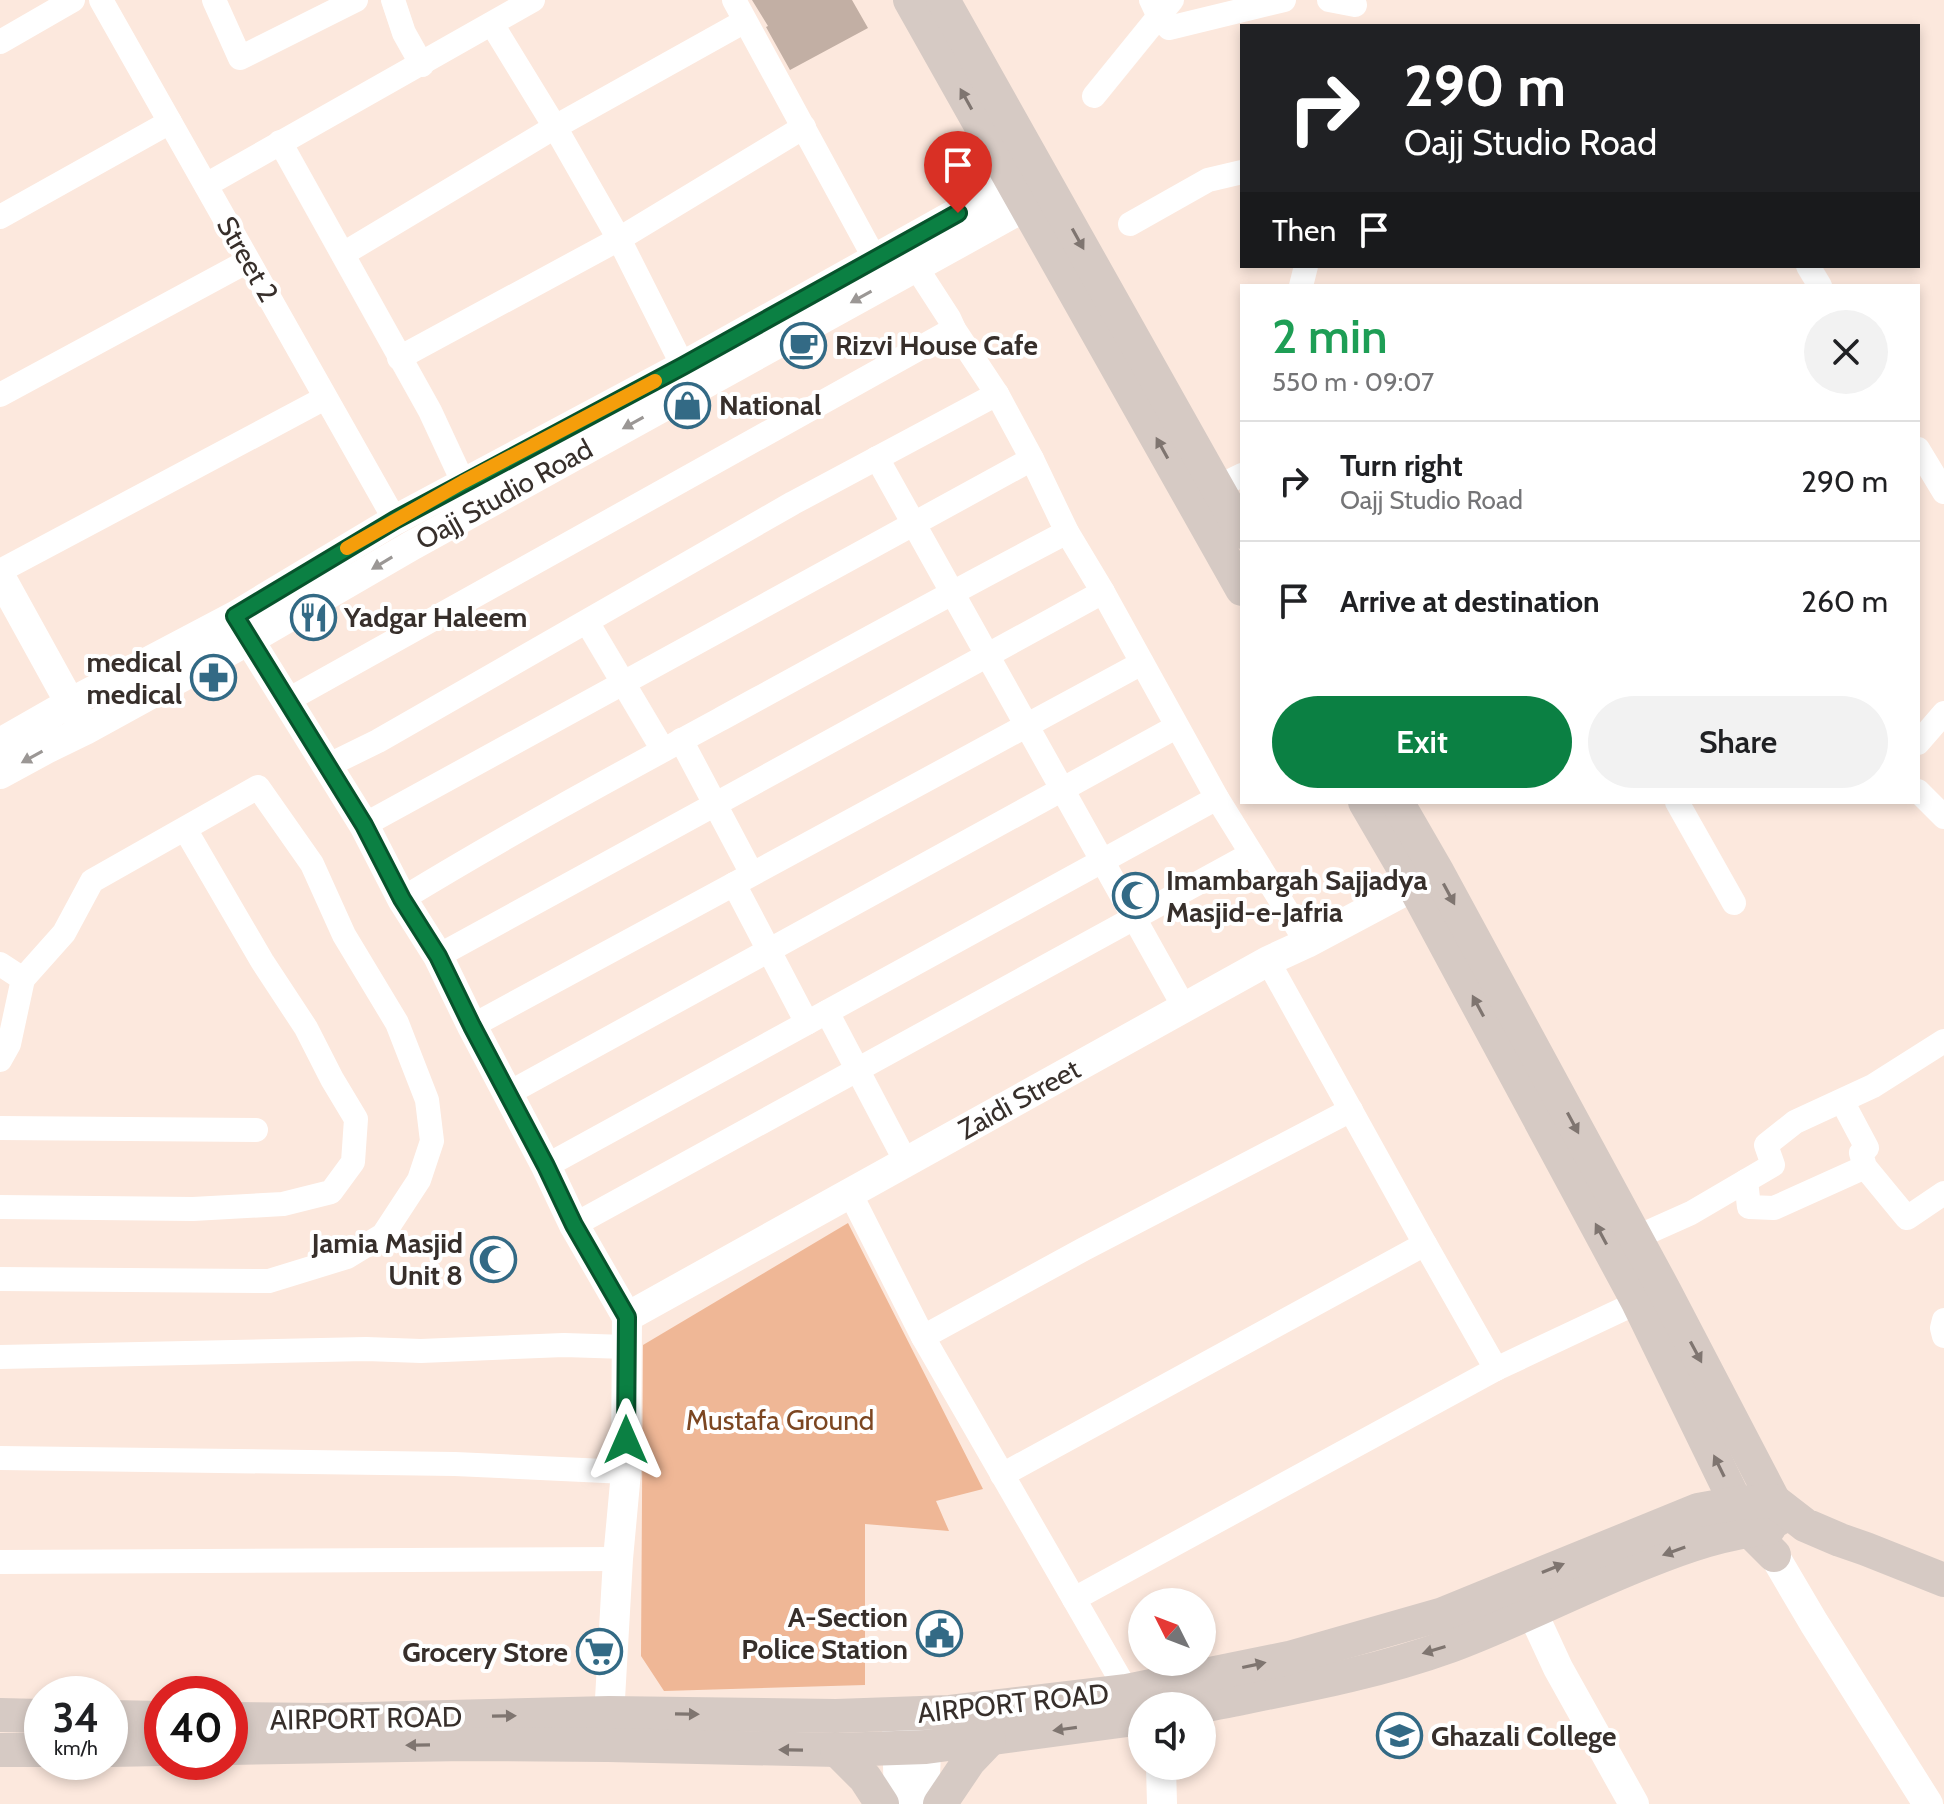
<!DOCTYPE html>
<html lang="en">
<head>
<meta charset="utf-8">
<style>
  :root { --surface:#fff; --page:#f2f2f2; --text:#202124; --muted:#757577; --line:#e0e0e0; --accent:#0b8043 }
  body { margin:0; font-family:Cabin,sans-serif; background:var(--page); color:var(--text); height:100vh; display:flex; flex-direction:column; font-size:30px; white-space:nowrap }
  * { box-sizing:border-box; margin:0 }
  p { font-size:26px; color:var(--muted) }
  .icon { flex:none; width:44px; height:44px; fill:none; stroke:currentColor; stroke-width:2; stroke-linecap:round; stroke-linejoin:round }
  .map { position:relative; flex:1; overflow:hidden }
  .details { position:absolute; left:1240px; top:284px; width:680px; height:520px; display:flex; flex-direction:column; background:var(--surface); border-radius:0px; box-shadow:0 4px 12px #0003 }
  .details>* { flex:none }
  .hud { position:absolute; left:1240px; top:24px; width:680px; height:244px; border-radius:0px; box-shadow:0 4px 12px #0003; background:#202124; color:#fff; overflow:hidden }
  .needle { width:52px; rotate:312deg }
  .tools { position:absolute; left:1128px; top:1588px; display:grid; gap:16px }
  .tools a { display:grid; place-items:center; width:88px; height:88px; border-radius:50%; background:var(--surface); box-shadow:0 4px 12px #0003; font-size:40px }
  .speed { position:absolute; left:24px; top:1676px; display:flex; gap:16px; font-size:40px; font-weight:700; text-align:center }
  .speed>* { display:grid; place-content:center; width:104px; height:104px; border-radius:50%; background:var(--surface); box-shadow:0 4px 12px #0003; line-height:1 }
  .speed small { font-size:20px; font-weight:400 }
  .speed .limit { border:12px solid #d22; background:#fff; color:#111 }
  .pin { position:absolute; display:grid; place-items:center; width:68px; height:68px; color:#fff; margin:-82px -34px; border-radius:50% 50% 50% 0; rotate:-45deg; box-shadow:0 0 8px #0007 }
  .pin .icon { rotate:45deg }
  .me { position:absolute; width:88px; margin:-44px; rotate:0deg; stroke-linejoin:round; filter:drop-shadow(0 0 6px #0008) }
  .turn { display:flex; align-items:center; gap:28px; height:168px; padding:0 32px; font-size:36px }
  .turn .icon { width:104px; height:104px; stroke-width:2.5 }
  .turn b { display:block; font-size:56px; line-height:68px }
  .then { display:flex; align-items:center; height:76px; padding:0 32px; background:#0003; gap:16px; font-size:30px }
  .round { display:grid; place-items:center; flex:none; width:84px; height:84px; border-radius:42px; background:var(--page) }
  .head { display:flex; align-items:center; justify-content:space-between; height:136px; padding:0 32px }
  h1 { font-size:48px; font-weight:600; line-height:60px; color:#1e9e55 }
  .button { display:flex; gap:16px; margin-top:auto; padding:16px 32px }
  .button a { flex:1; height:92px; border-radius:48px; background:var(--accent); color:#fff; font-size:32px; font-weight:600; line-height:92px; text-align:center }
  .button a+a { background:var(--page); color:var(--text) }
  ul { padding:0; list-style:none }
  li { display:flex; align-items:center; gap:24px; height:120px; padding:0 32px; border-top:2px solid var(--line) }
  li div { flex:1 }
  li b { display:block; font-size:30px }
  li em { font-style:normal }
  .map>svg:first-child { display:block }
  .green { fill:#efb796 }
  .building { fill:#c2afa4 }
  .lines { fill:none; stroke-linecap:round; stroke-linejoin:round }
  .minor { stroke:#fff; stroke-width:24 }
  .tertiary { stroke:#fff; stroke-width:30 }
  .secondary { stroke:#d6cac4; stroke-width:34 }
  .oneway { fill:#7f7570 }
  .oneway2 { fill:#9b9795 }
  .route-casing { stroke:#07532c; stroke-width:20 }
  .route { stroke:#0b8043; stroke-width:14 }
  .slow { stroke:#f59e0b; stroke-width:14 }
  .labels { text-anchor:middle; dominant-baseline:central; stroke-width:8; stroke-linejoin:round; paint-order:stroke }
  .street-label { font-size:28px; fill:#372f2b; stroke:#fff }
  .poi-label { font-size:28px; font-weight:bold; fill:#372f2b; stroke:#fff; text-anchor:start }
  .park-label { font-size:28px; fill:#7c4621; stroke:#fff }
</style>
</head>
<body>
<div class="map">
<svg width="1944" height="1804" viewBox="0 0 1944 1804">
  <rect width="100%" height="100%" fill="#fce8dd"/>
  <path class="green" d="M848,1223L983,1489L936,1501L949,1531L865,1524V1685L664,1691L641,1656L643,1345Z"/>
  <path class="building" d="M752,0H852L868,28L790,70L766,27L768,26Z"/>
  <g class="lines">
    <g class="minor">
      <path d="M101,0L395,520"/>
      <path d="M214,0L240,58L356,0"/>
      <path d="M393,0L404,33L422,65"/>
      <path d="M734,0L875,259"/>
      <path d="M1151,0L1159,17L1169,28L1284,0"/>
      <path d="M1329,0L1355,5"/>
      <path d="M492,24L555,127L619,239L683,366"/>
      <path d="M0,42L73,0"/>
      <path d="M1094,96L1172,0"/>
      <path d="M280,142L430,411L463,482"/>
      <path d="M206,185L533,0"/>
      <path d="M0,217L170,122"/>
      <path d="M1130,224L1208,180L1242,172"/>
      <path d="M343,254L555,127L745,21"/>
      <path d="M1808,266L1820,286"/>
      <path d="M916,267L949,318L954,329L997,394L1032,459L1067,532L1103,592L1217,798L1307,943"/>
      <path d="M1301,286L1306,266"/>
      <path d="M399,358L619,239L804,127"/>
      <path d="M0,395L248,261"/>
      <path d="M1918,449L1944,492"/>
      <path d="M877,458L1184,1007"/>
      <path d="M1203,494L1242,475"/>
      <path d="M0,571L325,398"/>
      <path d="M587,622L663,750"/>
      <path d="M288,700L954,329"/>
      <path d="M681,740L752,874"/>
      <path d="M1918,743L1944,713"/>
      <path d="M327,766L378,741L793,503L997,394"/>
      <path d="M1918,791L1944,817"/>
      <path d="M1677,802L1734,903"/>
      <path d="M364,825L1032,459"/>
      <path d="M734,884L807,1023"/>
      <path d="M402,899C505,836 612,778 719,720C834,657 950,593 1067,532"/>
      <path d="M438,956L1103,592"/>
      <path d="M1268,961L1425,1244"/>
      <path d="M0,964L23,979L64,933L92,881L258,787L312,864L344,935L397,1023L427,1100L432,1141L419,1180L383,1235L347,1257L269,1281L0,1279"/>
      <path d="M827,1012L906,1162"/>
      <path d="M472,1026L1142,663"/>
      <path d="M0,1060L9,1044L23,979"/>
      <path d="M507,1094L1176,727"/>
      <path d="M1842,1101L1867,1148L1861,1153L1865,1167L1907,1218L1944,1193"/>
      <path d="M0,1128L256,1130"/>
      <path d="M546,1166L1217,798"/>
      <path d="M1746,1181L1749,1207L1774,1208L1865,1167"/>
      <path d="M850,1193L923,1337L1127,1691"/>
      <path d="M0,1207L193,1209L283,1204L331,1192L353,1162L356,1119L332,1079L306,1028L262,961L185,829"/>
      <path d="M574,1225L1251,854"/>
      <path d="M1635,1238L1691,1213L1773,1165L1766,1145L1795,1122L1873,1086L1944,1041"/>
      <path d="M1944,1320L1942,1328L1944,1336"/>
      <path d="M923,1337L1084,1249L1351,1110"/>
      <path d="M0,1357L366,1349L421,1351L564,1345L626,1347"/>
      <path d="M0,1458L455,1464L626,1472"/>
      <path d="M1002,1475L1425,1244L1496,1369"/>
      <path d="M0,1562L618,1559"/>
      <path d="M1074,1599L1496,1369L1651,1296"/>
    </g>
    <g class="tertiary">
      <path d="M0,576L80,721"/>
      <path d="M249,640L364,825L402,899L438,956L472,1026L546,1166L574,1225L627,1317L626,1472L618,1559L608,1734"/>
      <path d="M0,743L70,703L235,616L395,520L683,366L1034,170"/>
      <path d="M0,774L46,749L85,730L249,640L411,546L1046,195"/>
      <path d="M627,1317L1268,961L1307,943L1414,886"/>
      <path d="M1774,1555L1814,1623L1928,1804"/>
      <path d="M1522,1590L1558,1668L1634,1804"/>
      <path d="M897,1726L899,1804"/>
      <path d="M1161,1766L1162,1804"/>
      <path d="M924,1804L927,1723"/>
    </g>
    <g class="secondary">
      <path d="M910,0L1242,589"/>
      <path d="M943,0L1242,532"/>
      <path d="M1365,802L1414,886L1638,1302L1749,1530L1774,1555"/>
      <path d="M1397,802L1438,873L1664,1290L1774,1501L1778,1519"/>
      <path d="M1202,1706C1285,1689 1370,1675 1450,1646C1517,1621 1580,1588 1646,1562C1686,1546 1726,1532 1769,1528"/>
      <path d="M0,1715L42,1716"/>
      <path d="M110,1717L162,1718"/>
      <path d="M230,1719L324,1720L609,1713L836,1716L950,1712L1127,1691L1289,1658L1443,1614L1698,1510L1737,1503L1774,1501L1805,1525L1840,1540L1866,1549L1944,1580"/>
      <path d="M230,1748L466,1744L608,1745L837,1750L926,1747L1142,1718"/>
      <path d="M0,1750H42"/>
      <path d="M110,1750L162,1749"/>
      <path d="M837,1750L865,1778L882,1804"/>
      <path d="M940,1804L969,1761L989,1740"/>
    </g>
  </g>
  <defs><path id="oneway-solid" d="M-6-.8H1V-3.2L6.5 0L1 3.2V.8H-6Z" transform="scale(2)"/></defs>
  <g class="oneway">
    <use href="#oneway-solid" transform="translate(966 99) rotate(-119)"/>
    <use href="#oneway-solid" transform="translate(1078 239) rotate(61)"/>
    <use href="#oneway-solid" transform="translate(1162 448) rotate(-119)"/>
    <use href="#oneway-solid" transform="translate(1449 894) rotate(62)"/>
    <use href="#oneway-solid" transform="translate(1478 1006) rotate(-118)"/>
    <use href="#oneway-solid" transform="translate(1573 1123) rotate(62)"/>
    <use href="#oneway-solid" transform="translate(1601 1234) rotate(-118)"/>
    <use href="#oneway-solid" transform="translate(1696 1352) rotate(62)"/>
    <use href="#oneway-solid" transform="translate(1719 1466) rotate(-116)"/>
    <use href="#oneway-solid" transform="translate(1674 1551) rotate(160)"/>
    <use href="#oneway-solid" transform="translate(1553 1568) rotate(-22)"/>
    <use href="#oneway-solid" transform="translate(1434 1650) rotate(163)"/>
    <use href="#oneway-solid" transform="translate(1254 1665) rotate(-12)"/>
    <use href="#oneway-solid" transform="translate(687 1714) rotate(1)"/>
    <use href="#oneway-solid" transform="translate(504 1716) rotate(-1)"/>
    <use href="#oneway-solid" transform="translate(1065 1729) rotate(172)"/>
    <use href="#oneway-solid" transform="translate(418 1745) rotate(179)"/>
    <use href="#oneway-solid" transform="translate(791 1750) rotate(-179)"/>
  </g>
  <g class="oneway2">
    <use href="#oneway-solid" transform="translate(861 297) rotate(151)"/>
    <use href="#oneway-solid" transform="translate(633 423) rotate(151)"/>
    <use href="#oneway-solid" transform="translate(382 563) rotate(149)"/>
    <use href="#oneway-solid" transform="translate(32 757) rotate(151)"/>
  </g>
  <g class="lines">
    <defs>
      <path id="route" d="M626,1440L627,1317L574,1225L546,1166L472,1026L438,956L402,899L364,825L235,616L395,520L683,366L958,213"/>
    </defs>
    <use href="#route" class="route-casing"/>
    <use href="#route" class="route"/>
    <path class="slow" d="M347,548L463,482L655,381"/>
  </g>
  <defs>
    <symbol id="cafe-ring" viewBox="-11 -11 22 22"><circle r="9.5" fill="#fff" stroke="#336a85" stroke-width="1.5"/><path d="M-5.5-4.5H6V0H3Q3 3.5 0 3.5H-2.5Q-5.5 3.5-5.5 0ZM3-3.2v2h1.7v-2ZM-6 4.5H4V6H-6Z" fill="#336a85"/></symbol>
    <symbol id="shop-ring" viewBox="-11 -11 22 22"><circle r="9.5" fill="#fff" stroke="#336a85" stroke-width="1.5"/><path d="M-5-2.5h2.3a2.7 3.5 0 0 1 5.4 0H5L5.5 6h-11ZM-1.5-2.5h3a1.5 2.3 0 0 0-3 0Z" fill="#336a85"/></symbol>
    <symbol id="restaurant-ring" viewBox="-11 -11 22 22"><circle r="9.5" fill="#fff" stroke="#336a85" stroke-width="1.5"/><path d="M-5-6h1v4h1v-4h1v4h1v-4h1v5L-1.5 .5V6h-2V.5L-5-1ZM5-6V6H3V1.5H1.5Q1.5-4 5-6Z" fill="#336a85"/></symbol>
    <symbol id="pharmacy-ring" viewBox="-11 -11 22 22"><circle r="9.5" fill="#fff" stroke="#336a85" stroke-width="1.5"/><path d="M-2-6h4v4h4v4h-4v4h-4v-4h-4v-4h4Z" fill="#336a85"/></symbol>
    <symbol id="mosque-ring" viewBox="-11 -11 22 22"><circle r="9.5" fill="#fff" stroke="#336a85" stroke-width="1.5"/><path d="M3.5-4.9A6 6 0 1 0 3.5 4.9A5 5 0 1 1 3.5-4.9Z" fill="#336a85"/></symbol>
    <symbol id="civic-ring" viewBox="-11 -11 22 22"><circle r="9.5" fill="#fff" stroke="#336a85" stroke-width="1.5"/><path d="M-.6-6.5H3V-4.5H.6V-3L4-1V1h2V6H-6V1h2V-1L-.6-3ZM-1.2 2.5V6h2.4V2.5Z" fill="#336a85"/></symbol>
    <symbol id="supermarket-ring" viewBox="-11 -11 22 22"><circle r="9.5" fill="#fff" stroke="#336a85" stroke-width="1.5"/><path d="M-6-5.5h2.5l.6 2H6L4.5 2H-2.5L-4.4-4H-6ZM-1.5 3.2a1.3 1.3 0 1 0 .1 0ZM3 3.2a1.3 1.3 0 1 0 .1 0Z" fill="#336a85"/></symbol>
    <symbol id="university-ring" viewBox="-11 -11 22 22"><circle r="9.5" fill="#fff" stroke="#336a85" stroke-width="1.5"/><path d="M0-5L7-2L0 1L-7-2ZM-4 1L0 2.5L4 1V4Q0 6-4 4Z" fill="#336a85"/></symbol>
  </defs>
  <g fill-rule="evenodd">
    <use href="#cafe-ring" x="778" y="320" width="51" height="51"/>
    <use href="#shop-ring" x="662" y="380" width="51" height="51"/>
    <use href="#restaurant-ring" x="288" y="592" width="51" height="51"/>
    <use href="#pharmacy-ring" x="188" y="652" width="51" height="51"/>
    <use href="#mosque-ring" x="1110" y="870" width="51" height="51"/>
    <use href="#mosque-ring" x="468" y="1234" width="51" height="51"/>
    <use href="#civic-ring" x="914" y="1608" width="51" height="51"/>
    <use href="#supermarket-ring" x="574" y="1626" width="51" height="51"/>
    <use href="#university-ring" x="1374" y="1710" width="51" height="51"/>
  </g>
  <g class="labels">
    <g class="street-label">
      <text transform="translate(248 259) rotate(60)">Street 2</text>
      <text transform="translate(504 494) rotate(-29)">Oajj Studio Road</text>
      <text transform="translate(1019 1099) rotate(-29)">Zaidi Street</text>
      <text transform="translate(1013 1703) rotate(-6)">AIRPORT ROAD</text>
      <text transform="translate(366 1718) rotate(-1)">AIRPORT ROAD</text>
    </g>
    <g class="poi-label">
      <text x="835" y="345">Rizvi House Cafe</text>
      <text x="719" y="405">National</text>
      <text x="344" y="617">Yadgar Haleem</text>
      <text x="182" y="662" text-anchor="end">medical<tspan x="182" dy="32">medical</tspan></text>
      <text x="1166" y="880">Imambargah Sajjadya<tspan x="1166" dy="32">Masjid-e-Jafria</tspan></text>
      <text x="463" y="1243" text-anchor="end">Jamia Masjid<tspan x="463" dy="32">Unit 8</tspan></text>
      <text x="908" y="1617" text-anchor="end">A-Section<tspan x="908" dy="32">Police Station</tspan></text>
      <text x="568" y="1652" text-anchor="end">Grocery Store</text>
      <text x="1431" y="1736">Ghazali College</text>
    </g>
    <g class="park-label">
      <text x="780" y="1420">Mustafa Ground</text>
    </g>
  </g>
</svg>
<div class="tools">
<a><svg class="needle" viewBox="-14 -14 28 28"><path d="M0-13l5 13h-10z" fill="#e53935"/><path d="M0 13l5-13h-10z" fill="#757577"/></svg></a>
<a><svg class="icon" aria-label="sound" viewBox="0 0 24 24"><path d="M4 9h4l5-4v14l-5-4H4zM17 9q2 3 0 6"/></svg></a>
</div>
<div class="speed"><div>34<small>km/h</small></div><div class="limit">40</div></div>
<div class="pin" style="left:958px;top:213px;background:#d93025"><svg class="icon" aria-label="arrive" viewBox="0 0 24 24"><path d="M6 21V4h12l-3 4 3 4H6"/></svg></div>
<svg class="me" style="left:626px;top:1440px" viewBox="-20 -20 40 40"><path d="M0-17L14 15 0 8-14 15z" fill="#0b8043" stroke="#fff" stroke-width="4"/></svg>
<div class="hud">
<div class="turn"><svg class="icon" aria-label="right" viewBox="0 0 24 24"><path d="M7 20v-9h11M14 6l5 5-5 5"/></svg><div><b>290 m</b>Oajj Studio Road</div></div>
<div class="then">Then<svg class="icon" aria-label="arrive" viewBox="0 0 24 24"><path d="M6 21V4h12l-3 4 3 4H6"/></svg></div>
</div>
<section class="details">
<div class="head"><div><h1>2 min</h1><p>550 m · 09:07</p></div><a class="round"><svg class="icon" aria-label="close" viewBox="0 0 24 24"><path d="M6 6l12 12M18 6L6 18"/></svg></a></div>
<ul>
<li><svg class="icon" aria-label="right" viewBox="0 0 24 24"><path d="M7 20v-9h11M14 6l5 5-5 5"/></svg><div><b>Turn right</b><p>Oajj Studio Road</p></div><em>290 m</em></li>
<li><svg class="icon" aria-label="arrive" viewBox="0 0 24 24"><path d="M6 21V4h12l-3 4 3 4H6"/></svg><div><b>Arrive at destination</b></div><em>260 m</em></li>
</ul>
<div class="button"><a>Exit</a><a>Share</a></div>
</section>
</div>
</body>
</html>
